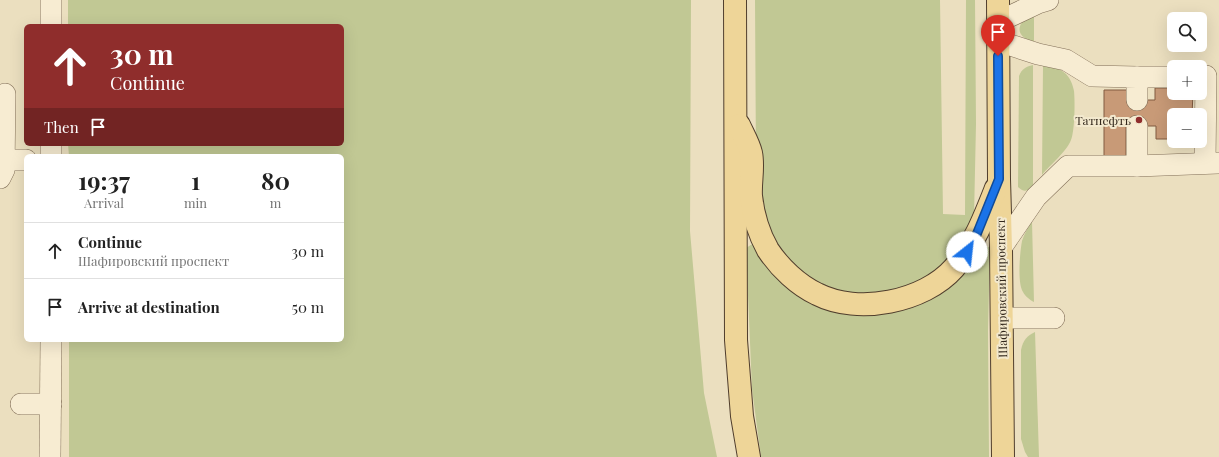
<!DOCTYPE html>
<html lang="en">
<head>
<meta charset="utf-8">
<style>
  :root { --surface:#fff; --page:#f6f6f6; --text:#222; --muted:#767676; --line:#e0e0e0 }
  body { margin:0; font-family:"Playfair Display",serif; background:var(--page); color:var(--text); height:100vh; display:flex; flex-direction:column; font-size:15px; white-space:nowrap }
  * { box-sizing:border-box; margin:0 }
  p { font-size:13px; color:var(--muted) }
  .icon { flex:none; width:22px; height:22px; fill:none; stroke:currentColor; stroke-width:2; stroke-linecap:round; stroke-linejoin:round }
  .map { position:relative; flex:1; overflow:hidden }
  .details { position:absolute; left:24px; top:154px; width:320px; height:188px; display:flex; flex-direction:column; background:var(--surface); border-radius:6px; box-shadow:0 4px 16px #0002 }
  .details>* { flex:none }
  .hud { position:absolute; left:24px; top:24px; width:320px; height:122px; border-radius:6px; box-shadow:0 4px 16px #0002; background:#8f2d2c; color:#fff; overflow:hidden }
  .tools { position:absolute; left:1167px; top:12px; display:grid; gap:8px }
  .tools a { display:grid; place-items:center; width:40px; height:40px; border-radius:6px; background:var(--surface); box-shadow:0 4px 16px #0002; font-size:20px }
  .pin { position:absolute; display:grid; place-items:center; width:34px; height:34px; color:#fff; margin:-41px -17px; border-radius:50% 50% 50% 0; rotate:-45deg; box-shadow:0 0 4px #0007 }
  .pin .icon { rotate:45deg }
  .me { position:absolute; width:44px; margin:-22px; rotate:29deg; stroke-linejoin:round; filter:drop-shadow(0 0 3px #0008) }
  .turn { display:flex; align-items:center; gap:14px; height:84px; padding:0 20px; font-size:18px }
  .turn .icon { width:52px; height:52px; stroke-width:2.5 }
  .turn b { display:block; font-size:28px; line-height:34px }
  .then { display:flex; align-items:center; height:38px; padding:0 20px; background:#0003; gap:8px; font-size:15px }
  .eta { display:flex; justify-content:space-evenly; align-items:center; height:68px; text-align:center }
  .eta b { font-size:24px; font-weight:700; line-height:28px }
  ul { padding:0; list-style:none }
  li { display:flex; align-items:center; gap:12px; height:56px; padding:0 20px; border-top:1px solid var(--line) }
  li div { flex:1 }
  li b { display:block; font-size:15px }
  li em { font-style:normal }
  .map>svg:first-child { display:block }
  .green { fill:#c1c894 }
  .building { fill:#c89a77; stroke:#815b40 }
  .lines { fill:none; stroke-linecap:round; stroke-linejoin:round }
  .minor-casing { stroke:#837059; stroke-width:22 }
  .major-casing { stroke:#503e2d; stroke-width:24 }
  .minor { stroke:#f7ecd2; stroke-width:21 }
  .major { stroke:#eed598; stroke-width:22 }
  .route-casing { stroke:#114b97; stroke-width:10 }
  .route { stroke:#1a73e8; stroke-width:7 }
  .poi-dot { fill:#8f2d2c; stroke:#f3e9ce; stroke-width:1.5 }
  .labels { text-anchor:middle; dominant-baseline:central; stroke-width:4; stroke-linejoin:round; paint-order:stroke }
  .poi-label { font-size:12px; fill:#33281c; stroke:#f3e9ce; text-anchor:end }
  .street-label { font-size:12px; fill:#33281c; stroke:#f3e9ce }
</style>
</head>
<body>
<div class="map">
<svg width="1219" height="457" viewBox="0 0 1219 457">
  <rect width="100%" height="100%" fill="#ebdfbf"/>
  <g class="green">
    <path d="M68,0H691L690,231L704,393L717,457H69V340H342V156H69L68,144H342V26H68Z"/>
    <path d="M755,0H940L943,214L965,215L966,0H975L976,124L974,217L967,237L933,278L875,298L831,292L795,271L764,228L756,165Z"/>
    <path d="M1034,15V42C1024,40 1014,32 1023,21C1025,18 1031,17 1034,15Z"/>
    <path d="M1033,65V186C1028,192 1023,192 1018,187L1019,76C1022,69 1025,67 1033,65Z"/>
    <path d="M1043,66C1051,67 1060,68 1066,74C1070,78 1073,85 1074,91C1075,101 1075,130 1071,140C1067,151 1050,165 1042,175Z"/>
    <path d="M1032,221L1034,302C1030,300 1025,296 1023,292C1017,282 1020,252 1022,241C1024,234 1028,228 1032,221Z"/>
    <path d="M754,243L760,256L885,313L916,306L937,293L981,246L990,247L988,331L989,457H761L752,389L746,248Z"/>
    <path d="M1035,332L1039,457H1028L1025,452L1021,439V350C1023,340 1027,336 1035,332Z"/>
  </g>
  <path class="building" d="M1155,88H1174V93H1193L1192,115H1174V139H1156V126H1126V156H1104V90H1127V100H1155Z"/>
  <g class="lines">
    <defs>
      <g id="minor">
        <path d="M51,0V26"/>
        <path d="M998,22L1038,3L1048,0"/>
        <path d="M998,41L1038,54L1066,60L1092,76L1137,77V100"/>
        <path d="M1200,76H1206L1205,163"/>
        <path d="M1137,77H1174"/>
        <path d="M51,144V156"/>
        <path d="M4,160H26"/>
        <path d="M1137,166L1218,163"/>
        <path d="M0,178L4,170L5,94"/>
        <path d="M1001,248L1036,197L1068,166H1137V126"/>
        <path d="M1002,318H1054"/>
        <path d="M21,404H51"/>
        <path d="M50,457L51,340"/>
      </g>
      <g id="major">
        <path d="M735,0L736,340L742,416L749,457"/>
        <path d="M998,0L999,179L1001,248L1003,457"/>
        <path d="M739,125C743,134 749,144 751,153C754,167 750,182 751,196C753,214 759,234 768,250C780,268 798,285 817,294C858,315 924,302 954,268C974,245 985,216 996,188"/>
      </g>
    </defs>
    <use href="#minor" class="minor-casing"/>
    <use href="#major" class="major-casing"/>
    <use href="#minor" class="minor"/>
    <use href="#major" class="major"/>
  </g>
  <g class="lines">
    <defs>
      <path id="route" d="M967,252L976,236L999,179L998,56"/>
    </defs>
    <use href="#route" class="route-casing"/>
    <use href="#route" class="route"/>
  </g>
  <circle class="poi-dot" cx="1139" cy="120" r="4"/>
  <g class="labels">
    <g class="poi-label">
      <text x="1131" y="120">Татнефть</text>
    </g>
    <g class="street-label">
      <text transform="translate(1001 288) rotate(-91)">Шафировский проспект</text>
    </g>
  </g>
</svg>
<div class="tools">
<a><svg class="icon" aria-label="search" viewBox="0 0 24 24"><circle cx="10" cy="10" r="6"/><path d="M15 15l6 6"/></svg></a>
<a>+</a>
<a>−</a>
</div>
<div class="pin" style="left:998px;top:56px;background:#d93025"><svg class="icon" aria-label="arrive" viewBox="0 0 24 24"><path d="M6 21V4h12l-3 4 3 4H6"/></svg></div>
<svg class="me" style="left:967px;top:252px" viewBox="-20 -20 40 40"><circle r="19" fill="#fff"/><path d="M0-13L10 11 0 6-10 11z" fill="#1a73e8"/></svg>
<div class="hud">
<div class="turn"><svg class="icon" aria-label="ahead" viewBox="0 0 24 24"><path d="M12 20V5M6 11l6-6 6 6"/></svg><div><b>30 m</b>Continue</div></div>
<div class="then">Then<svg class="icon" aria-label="arrive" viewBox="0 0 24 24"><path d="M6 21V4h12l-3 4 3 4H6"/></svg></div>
</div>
<section class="details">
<div class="eta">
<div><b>19:37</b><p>Arrival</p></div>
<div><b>1</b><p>min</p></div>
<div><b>80</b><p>m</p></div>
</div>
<ul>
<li><svg class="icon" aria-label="ahead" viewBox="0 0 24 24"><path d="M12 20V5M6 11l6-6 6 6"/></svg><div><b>Continue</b><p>Шафировский проспект</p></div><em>30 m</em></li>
<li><svg class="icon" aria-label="arrive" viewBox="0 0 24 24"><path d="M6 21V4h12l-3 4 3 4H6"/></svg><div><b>Arrive at destination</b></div><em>50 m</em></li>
</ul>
</section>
</div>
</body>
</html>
